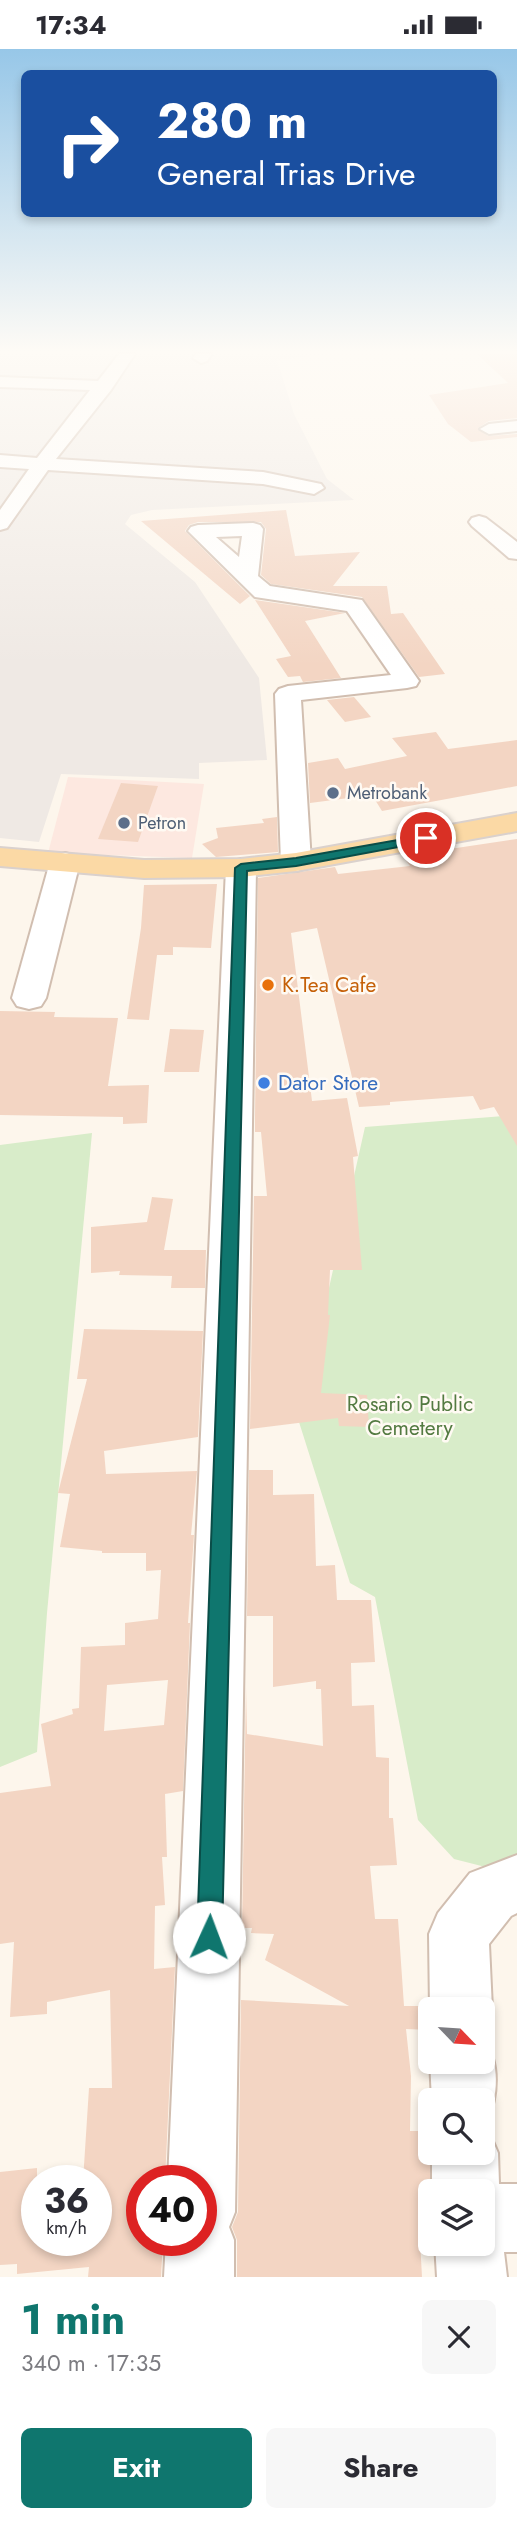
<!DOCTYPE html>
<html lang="en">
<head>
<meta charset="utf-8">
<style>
  :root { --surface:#fff; --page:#f7f7f7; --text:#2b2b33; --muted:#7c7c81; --accent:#0f766e }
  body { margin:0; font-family:Jost,sans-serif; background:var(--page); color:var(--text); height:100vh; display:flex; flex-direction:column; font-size:26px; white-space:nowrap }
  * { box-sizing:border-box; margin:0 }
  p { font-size:23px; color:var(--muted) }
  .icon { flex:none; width:38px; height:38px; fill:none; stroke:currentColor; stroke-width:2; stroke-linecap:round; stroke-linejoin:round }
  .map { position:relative; height:2228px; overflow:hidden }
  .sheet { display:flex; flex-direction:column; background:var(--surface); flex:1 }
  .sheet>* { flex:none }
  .banner { position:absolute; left:21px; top:21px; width:476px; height:147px; border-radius:10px; box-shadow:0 4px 10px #0003; background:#1a4fa0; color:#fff; overflow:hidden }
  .needle { width:46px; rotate:115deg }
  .buttons { position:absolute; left:418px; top:1948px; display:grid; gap:14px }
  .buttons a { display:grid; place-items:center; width:77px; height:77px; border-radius:10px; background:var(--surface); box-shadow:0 4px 10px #0003; font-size:35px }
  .speed { position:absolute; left:21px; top:2116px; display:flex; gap:14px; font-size:35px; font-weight:700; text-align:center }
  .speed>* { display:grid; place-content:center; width:91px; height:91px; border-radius:50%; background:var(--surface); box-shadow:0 4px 10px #0003; line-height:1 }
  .speed small { font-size:18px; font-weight:400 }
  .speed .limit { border:10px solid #d22; background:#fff; color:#111 }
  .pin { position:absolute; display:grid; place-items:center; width:60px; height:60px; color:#fff; margin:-30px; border:4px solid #fff; border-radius:50%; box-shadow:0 2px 7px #0007 }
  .me { position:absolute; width:77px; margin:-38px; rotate:2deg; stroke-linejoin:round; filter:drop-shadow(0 0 5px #0008) }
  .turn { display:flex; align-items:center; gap:24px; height:147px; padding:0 21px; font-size:32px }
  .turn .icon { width:91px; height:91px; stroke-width:2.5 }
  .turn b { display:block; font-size:49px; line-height:60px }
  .round { display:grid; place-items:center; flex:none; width:74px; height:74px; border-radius:10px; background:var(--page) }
  .head { display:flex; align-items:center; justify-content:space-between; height:119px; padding:0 21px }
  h1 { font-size:42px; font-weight:700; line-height:52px; color:var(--accent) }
  .action { display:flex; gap:14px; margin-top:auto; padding:14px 21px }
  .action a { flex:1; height:80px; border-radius:10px; background:var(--accent); color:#fff; font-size:28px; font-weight:700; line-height:80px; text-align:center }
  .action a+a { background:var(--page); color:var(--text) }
  .status { display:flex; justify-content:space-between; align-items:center; height:49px; padding:0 35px; background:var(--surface); direction:ltr }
  .status svg { height:19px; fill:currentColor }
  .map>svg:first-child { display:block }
  .commercial { fill:#fde8e0 }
  .industrial { fill:#efe9e4 }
  .green { fill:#d8ecc9 }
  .building { fill:#f3d5c3; fill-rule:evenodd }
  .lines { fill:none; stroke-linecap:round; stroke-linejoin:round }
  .minor-casing { stroke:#d1beb0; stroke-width:4 }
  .major-casing { stroke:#dad1cd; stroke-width:4 }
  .minor { fill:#fff; fill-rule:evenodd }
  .major { fill:#fbd9a5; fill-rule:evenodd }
  .route { fill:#0f766e; stroke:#0a4d48; stroke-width:2 }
  .service-dot { fill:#5c6f8a; stroke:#fffaf3; stroke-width:2.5 }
  .food-dot { fill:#e8710a; stroke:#fffaf3; stroke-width:2.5 }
  .shop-dot { fill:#3f7fe0; stroke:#fffaf3; stroke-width:2.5 }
  .labels { text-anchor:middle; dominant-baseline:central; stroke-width:5; stroke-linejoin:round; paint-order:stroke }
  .far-service-label { font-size:18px; fill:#4e5e75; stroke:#fffaf3; text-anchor:start }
  .food-label { font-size:21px; fill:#c56008; stroke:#fffaf3; text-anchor:start }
  .shop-label { font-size:21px; fill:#366cbe; stroke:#fffaf3; text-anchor:start }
  .park-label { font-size:21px; fill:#537a41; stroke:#fffaf3 }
</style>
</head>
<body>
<div class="status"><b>17:34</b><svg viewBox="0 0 49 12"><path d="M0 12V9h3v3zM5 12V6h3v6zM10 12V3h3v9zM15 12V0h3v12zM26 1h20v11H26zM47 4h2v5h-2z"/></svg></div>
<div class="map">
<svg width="517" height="2228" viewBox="0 0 517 2228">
  <rect width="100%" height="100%" fill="#fdf6ec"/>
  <path class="commercial" d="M68,728L204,735L192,809L48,804Z"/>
  <path class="industrial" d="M0,305H326L277,311L294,365L327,430L354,451L152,461L131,466L125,475L195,533L259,629L267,711L199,714V730L61,725L39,793L0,789Z"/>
  <g class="green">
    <path d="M517,1066V1826L454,1810L418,1771L375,1548L350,1534L299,1373L365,1078Z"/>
    <path d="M92,1084L47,1564L37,1703L0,1718V1096Z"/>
  </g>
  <g class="building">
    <path d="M477,305H517V369L489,372L478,379L488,387L517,385V388L471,393L448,375L429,346L508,334Z"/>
    <path d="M286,461L295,507L360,503L333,537H387L391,565L403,564L445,625L419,628L362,548L271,535L261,526L266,480L261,473H198L189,476L185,482L250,547L240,555L141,472Z"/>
    <path d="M255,551L345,564L305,572L341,629L303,633L300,627L288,628L276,610L291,607Z"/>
    <path d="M354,648L371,668L345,673L327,651Z"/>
    <path d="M436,683L448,700L517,691V737L382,762L372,746L310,754L308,714L338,709L345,720L407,707L392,689Z"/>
    <path d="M121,734L158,737L138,793L98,790Z"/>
    <path d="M277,768L278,803L216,808L202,795L218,789L216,779L264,774L262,770Z"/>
    <path d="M517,790V1097L494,1058L480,1061L473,1047L390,1053V1056L359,1058L317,879L291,884L312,1052L347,1049L358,1107L353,1108L362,1221H330L328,1266H330L321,1344L367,1346L369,1378L339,1377L338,1369L250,1380L254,1147H267L261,1083H255V1068L258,829L335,818L338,825L410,817L403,807Z"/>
    <path d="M217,835L211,899L173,898V906H157L149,971L127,970L141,879L144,836Z"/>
    <path d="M0,962L55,963L54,968L118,969L108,1037L149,1036L147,1074L123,1075V1068L0,1066Z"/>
    <path d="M170,980L204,981L199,1023H164Z"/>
    <path d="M152,1148L173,1150L164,1201H206L205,1239H171L172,1227L119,1226L120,1222L91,1224V1178L147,1173Z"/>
    <path d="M84,1280L203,1282L198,1388L104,1402L106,1425L197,1422L191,1486H194L188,1574H190L183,1742L165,1745L167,1808H162L165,1856L155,1857L154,1920L175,1918L165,2132H142V2191H163L161,2228H88L89,2218L17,2225V2215L0,2216V2123L37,2119V2191H96V2132H83L89,2039H112L110,1941L47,1953V1965L10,1968L14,1893L0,1895V1744L51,1737L41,1675L73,1665L72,1660L79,1659L81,1598L125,1596V1574L158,1570L161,1521L146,1522V1504H102V1502L60,1498L70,1445L58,1444L87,1330H77ZM168,1631L164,1676L104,1682L107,1636Z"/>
    <path d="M249,1421H273V1446L314,1445L316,1517L335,1516L337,1551H371L375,1613L351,1614L352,1657L374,1656L376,1708L389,1709V1769H393L397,1816L370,1817L375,1870H398L404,1957H427L430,1964V1981L406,1980L411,2027L410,2082H430V2191H420L422,2228H237V2191L232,2178L238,2163L241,1951L349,1957L265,1911L274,1885L251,1884L252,1879H242L246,1638L247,1685L323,1697L321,1640H316V1632L273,1638V1567H247Z"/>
  </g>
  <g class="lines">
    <defs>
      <g id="minor">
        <path d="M119,305H135L111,341L56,410L263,423L321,435L324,439L314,445L263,435L48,421L7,479L0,481V461L29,420L0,418V406L37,409L90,341L0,338V328L98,332Z"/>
        <path d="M196,305H212L207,312L201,314L193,309Z"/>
        <path d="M517,372V382L489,385L480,380L489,375Z"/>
        <path d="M479,467L486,469L517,493V510L509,509L472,477L469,473L472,469Z"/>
        <path d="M253,474L260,476L263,480L258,527L270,537L362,551L419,632L416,637L407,639L301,651L311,813L307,819L296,822L285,819L281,813L275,645L279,640L288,637L391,626L347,562L255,548L188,482L191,478L198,476ZM242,487L239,508L216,488Z"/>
        <path d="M65,804L76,807L80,813L46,949L41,957L29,960L17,957L12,949L50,813L54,807Z"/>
        <path d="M241,810L252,813L256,819L235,2163L229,2178L234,2191V2228H164L166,2191H201V2132H168L226,819L230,813Z"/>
        <path d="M517,1806V1864L511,1867L489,1895L492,1960L483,1982V1960L430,1961L429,1885L438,1864L470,1824Z"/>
        <path d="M483,1989C501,2014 498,2047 487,2074L483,2076V2051H432L430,2012H483Z"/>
        <path d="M483,2078L488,2081L498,2104L499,2135H517V2203H504L507,2228H437L435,2194H483V2142H432V2104H483Z"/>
      </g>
      <path id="major" d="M517,764V782L296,822L241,828L144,829L0,817V799L144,811L241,810L296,804Z"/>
    </defs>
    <use href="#minor" class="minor-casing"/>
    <use href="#major" class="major-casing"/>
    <use href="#minor" class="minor"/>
    <use href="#major" class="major"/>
  </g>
  <linearGradient id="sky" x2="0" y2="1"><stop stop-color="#97c7e8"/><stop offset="0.49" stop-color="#fefbf6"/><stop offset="1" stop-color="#fefbf6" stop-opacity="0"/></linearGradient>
  <rect width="517" height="617" fill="url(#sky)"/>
  <path class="route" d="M426,786L431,787V792L296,817L247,822L222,1888L218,1897L209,1901L201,1897L197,1888L235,819L241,815L296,809Z"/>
  <g class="service-dot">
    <circle cx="333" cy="744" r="7"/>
    <circle cx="124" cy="774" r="7"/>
  </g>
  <circle class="food-dot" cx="268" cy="936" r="7"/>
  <circle class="shop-dot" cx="264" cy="1034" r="7"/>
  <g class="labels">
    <g class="far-service-label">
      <text x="347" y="744">Metrobank</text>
      <text x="138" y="774">Petron</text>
    </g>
    <g class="food-label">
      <text x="282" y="936">K.Tea Cafe</text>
    </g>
    <g class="shop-label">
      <text x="278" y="1034">Dator Store</text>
    </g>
    <g class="park-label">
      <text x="410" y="1355">Rosario Public<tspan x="410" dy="24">Cemetery</tspan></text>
    </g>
  </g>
</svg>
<div class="buttons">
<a><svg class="needle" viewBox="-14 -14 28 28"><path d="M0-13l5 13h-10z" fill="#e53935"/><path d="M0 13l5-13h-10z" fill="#7c7c81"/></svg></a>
<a><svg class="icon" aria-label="search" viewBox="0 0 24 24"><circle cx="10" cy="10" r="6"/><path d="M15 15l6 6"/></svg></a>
<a><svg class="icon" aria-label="layers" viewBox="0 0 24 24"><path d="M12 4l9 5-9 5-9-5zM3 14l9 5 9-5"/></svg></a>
</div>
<div class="speed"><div>36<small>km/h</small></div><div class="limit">40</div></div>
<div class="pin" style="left:426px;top:789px;background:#d93025"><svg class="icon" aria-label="arrive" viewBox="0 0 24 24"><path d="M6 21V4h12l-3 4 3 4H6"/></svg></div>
<svg class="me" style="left:209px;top:1888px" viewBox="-20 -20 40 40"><circle r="19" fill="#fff"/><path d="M0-13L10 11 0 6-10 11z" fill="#0f766e"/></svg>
<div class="banner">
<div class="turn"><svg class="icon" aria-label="right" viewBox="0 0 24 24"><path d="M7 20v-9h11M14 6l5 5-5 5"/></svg><div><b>280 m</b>General Trias Drive</div></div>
</div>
</div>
<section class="sheet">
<div class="head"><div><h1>1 min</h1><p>340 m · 17:35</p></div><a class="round"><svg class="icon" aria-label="close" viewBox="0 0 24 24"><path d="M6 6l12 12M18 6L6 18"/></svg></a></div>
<div class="action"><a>Exit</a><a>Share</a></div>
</section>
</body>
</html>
